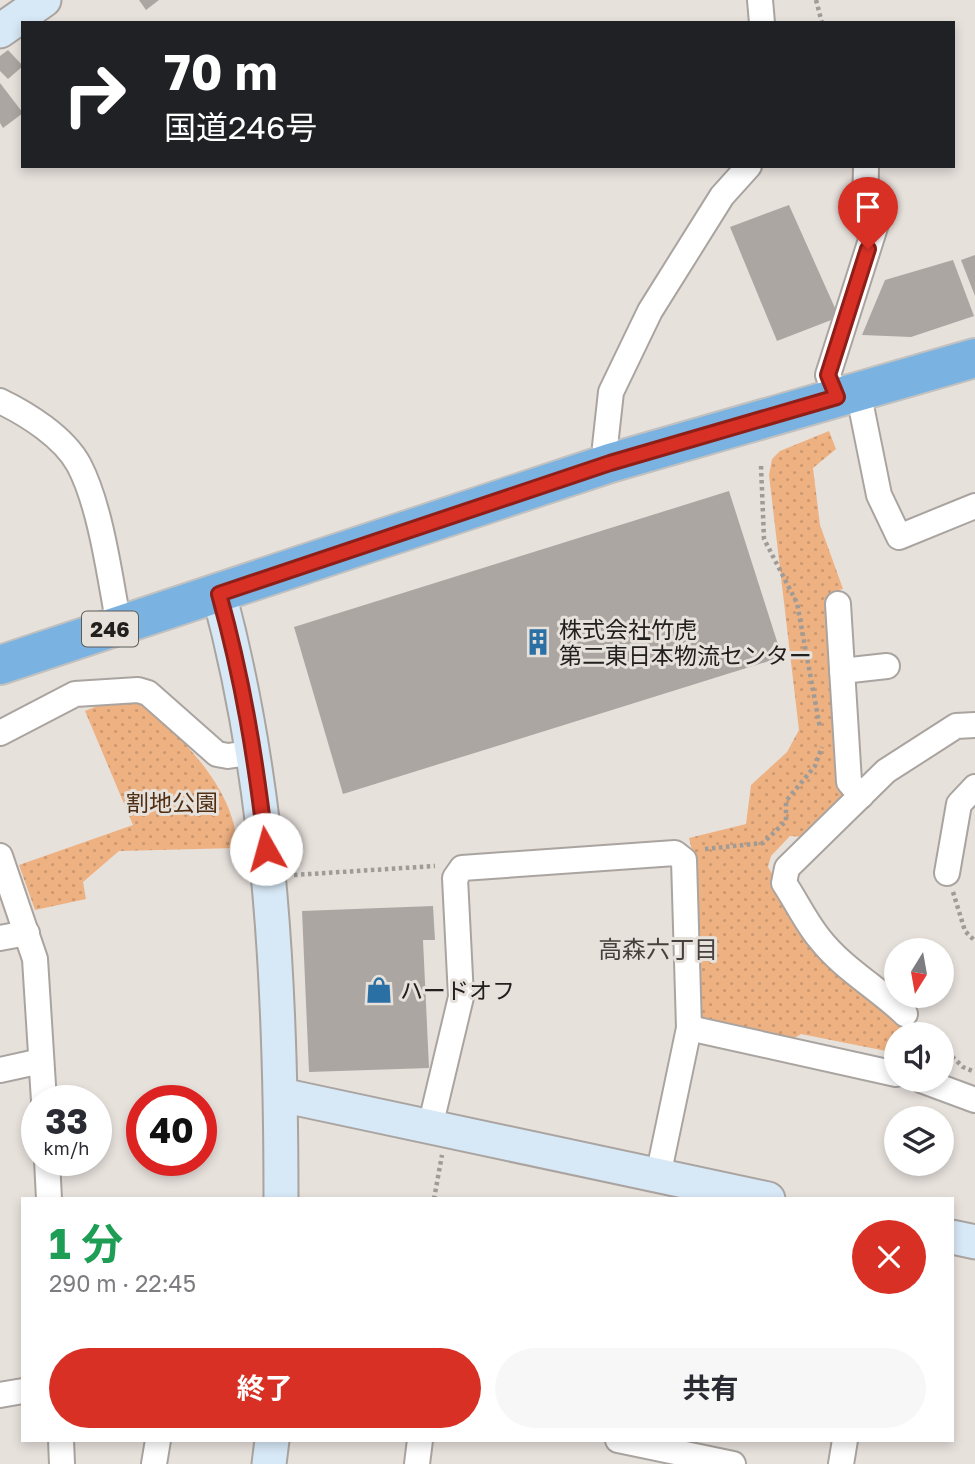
<!DOCTYPE html>
<html lang="ja">
<head>
<meta charset="utf-8">
<style>
  :root { --surface:#fff; --page:#f7f7f7; --text:#2b2b33; --muted:#7c7c81; --accent:#d93025 }
  body { margin:0; font-family:"Golos Text","Noto Sans JP",sans-serif; background:var(--page); color:var(--text); height:100vh; display:flex; flex-direction:column; font-size:26px; white-space:nowrap }
  * { box-sizing:border-box; margin:0 }
  p { font-size:23px; color:var(--muted) }
  .icon { flex:none; width:38px; height:38px; fill:none; stroke:currentColor; stroke-width:2; stroke-linecap:round; stroke-linejoin:round }
  .map { position:relative; flex:1; overflow:hidden }
  .sheet { position:absolute; left:21px; top:1197px; width:933px; height:245px; display:flex; flex-direction:column; background:var(--surface); border-radius:0px; box-shadow:0 4px 10px #0003 }
  .sheet>* { flex:none }
  .top-card { position:absolute; left:21px; top:21px; width:934px; height:147px; border-radius:0px; box-shadow:0 4px 10px #0003; background:#202124; color:#fff; overflow:hidden }
  .needle { width:46px; rotate:191deg }
  .fabs { position:absolute; left:884px; top:938px; display:grid; gap:14px }
  .fabs a { display:grid; place-items:center; width:70px; height:70px; border-radius:50%; background:var(--surface); box-shadow:0 4px 10px #0003; font-size:35px }
  .speed { position:absolute; left:21px; top:1085px; display:flex; gap:14px; font-size:35px; font-weight:700; text-align:center }
  .speed>* { display:grid; place-content:center; width:91px; height:91px; border-radius:50%; background:var(--surface); box-shadow:0 4px 10px #0003; line-height:1 }
  .speed small { font-size:18px; font-weight:400 }
  .speed .limit { border:10px solid #d22; background:#fff; color:#111 }
  .pin { position:absolute; display:grid; place-items:center; width:60px; height:60px; color:#fff; margin:-72px -30px; border-radius:50% 50% 50% 0; rotate:-45deg; box-shadow:0 0 7px #0007 }
  .pin .icon { rotate:45deg }
  .me { position:absolute; width:77px; margin:-38px; rotate:353deg; stroke-linejoin:round; filter:drop-shadow(0 0 5px #0008) }
  .turn { display:flex; align-items:center; gap:24px; height:147px; padding:0 28px; font-size:32px }
  .turn .icon { width:91px; height:91px; stroke-width:2.5 }
  .turn b { display:block; font-size:49px; line-height:60px }
  .round { display:grid; place-items:center; flex:none; width:74px; height:74px; border-radius:37px; background:var(--page) }
  .headline { display:flex; align-items:center; justify-content:space-between; height:119px; padding:0 28px }
  h1 { font-size:42px; font-weight:700; line-height:52px; color:#1e9e55 }
  .primary-button { display:flex; gap:14px; margin-top:auto; padding:14px 28px }
  .primary-button a { flex:1; height:80px; border-radius:42px; background:var(--accent); color:#fff; font-size:28px; font-weight:700; line-height:80px; text-align:center }
  .primary-button a+a { background:var(--page); color:var(--text) }
  .map>svg:first-child { display:block }
  .grass { fill:url(#grass-dots) }
  .building { fill:#aca6a2 }
  .lines { fill:none; stroke-linecap:round; stroke-linejoin:round }
  .street-casing { stroke:#aaa4a0; stroke-width:28 }
  .secondary-casing { stroke:#aaa4a0; stroke-width:37 }
  .highway-casing { stroke:#c1c1c0; stroke-width:42 }
  .path { stroke:#9f9b97; stroke-width:4.5; stroke-dasharray:3.5 3.5; stroke-linecap:butt }
  .street { stroke:#fff; stroke-width:24 }
  .secondary { stroke:#d7e8f6; stroke-width:33 }
  .highway { stroke:#7ab2e2; stroke-width:38 }
  .route-casing { stroke:#8d1f18; stroke-width:18 }
  .route { stroke:#d93025; stroke-width:12 }
  .labels { text-anchor:middle; dominant-baseline:central; stroke-width:6; stroke-linejoin:round; paint-order:stroke }
  .shield { fill:#e7e1dc; stroke:#5d5a57; stroke-width:2 }
  .shield-label { font-size:21px; font-weight:bold; fill:#22201e }
  .poi-label { font-size:23px; fill:#22201e; stroke:#e7e1dc; text-anchor:start }
  .park-label { font-size:23px; fill:#4f2e12; stroke:#e7e1dc }
  .neighbourhood-label { font-size:24px; fill:#46413e; stroke:#e7e1dc }
</style>
</head>
<body>
<div class="map">
<svg width="975" height="1464" viewBox="0 0 975 1464">
  <defs>
    <pattern id="grass-dots" width="8" height="8" patternUnits="userSpaceOnUse" patternTransform="scale(1.75)"><rect width="8" height="8" fill="#eeb182"/><path d="M2 2h.1M6 6h.1" fill="none" stroke="#cc9870" stroke-width="1.8" stroke-linecap="round"/></pattern>
  </defs>
  <rect width="100%" height="100%" fill="#e7e1dc"/>
  <g class="grass">
    <path d="M829,431L836,449L813,468L820,525L843,589L830,592L845,801L805,837L790,836L771,856L768,867L804,926L876,998L918,1034H896V1053L801,1034L786,1043L705,1024L697,1015L695,862L689,838L746,824L751,785L787,752L799,730L769,475L772,459L780,451Z"/>
    <path d="M142,700C181,739 236,788 237,848L119,851L83,882L86,899L35,910L19,865L133,825L85,711L104,703Z"/>
  </g>
  <g class="building">
    <path d="M139,0H159L146,10Z"/>
    <path d="M8,50L23,66L8,79L0,71V56Z"/>
    <path d="M0,83L23,113L3,128L0,123Z"/>
    <path d="M789,205L839,317L777,341L730,227Z"/>
    <path d="M975,255V296L961,260Z"/>
    <path d="M953,260L974,316L911,337L862,335L885,280Z"/>
    <path d="M729,491L782,657L343,794L294,627Z"/>
    <path d="M433,906L435,940H423L429,1068L309,1072L302,911Z"/>
  </g>
  <g class="lines">
    <defs>
      <g id="street">
        <path d="M760,0L762,23"/>
        <path d="M858,391L879,495L899,537L975,506"/>
        <path d="M837,397L828,375L876,224L865,213L866,166"/>
        <path d="M0,401C27,414 64,437 79,465C101,507 110,578 119,626"/>
        <path d="M610,463L605,446L611,392L650,311L722,196L749,166"/>
        <path d="M838,604L849,782L861,796"/>
        <path d="M842,671L887,666"/>
        <path d="M0,733L75,694L138,690L148,693L217,754L228,756L255,752"/>
        <path d="M0,856L35,959L44,1101"/>
        <path d="M947,873L959,804L975,787"/>
        <path d="M0,938L27,933"/>
        <path d="M905,1014C878,988 843,969 819,938C806,922 796,901 784,883L787,868L886,771L956,726L975,725"/>
        <path d="M689,1028L896,1074"/>
        <path d="M0,1070L41,1061"/>
        <path d="M921,1080L975,1100"/>
        <path d="M430,1127L461,997L455,878L462,868L675,853L684,860L689,1028L658,1176"/>
        <path d="M47,1160L49,1199"/>
        <path d="M0,1395L23,1391"/>
        <path d="M61,1440L62,1464"/>
        <path d="M618,1440L733,1464"/>
        <path d="M154,1464L158,1440"/>
        <path d="M417,1464L420,1440"/>
        <path d="M841,1464L845,1440"/>
      </g>
      <g id="secondary">
        <path d="M0,31L44,0"/>
        <path d="M219,594C272,791 281,995 281,1199"/>
        <path d="M281,1095L768,1199"/>
        <path d="M952,1237L975,1242"/>
        <path d="M269,1464L272,1440"/>
      </g>
      <path id="highway" d="M0,665L610,463L975,358"/>
    </defs>
    <use href="#street" class="street-casing"/>
    <use href="#secondary" class="secondary-casing"/>
    <use href="#highway" class="highway-casing"/>
    <g class="path">
      <path d="M816,0L822,23"/>
      <path d="M761,466L764,539L797,603L820,728"/>
      <path d="M705,849L763,843L786,821V801L815,766L822,747"/>
      <path d="M294,875L435,866"/>
      <path d="M953,892L965,931L975,941"/>
      <path d="M942,1047L963,1067L975,1072"/>
      <path d="M434,1199L442,1155"/>
    </g>
    <use href="#street" class="street"/>
    <use href="#secondary" class="secondary"/>
    <use href="#highway" class="highway"/>
  </g>
  <g class="lines">
    <defs>
      <path id="route" d="M266,849C256,761 243,680 219,594L610,463L837,397L828,375L868,249"/>
    </defs>
    <use href="#route" class="route-casing"/>
    <use href="#route" class="route"/>
  </g>
  <defs>
    <symbol id="building-bare" viewBox="-9 -9 18 18"><path d="M-4-6H4V6H1V3H-1V6H-4ZM-2.5-4.3h1.7v1.8h-1.7ZM.8-4.3h1.7v1.8H.8ZM-2.5-1h1.7V.8h-1.7ZM.8-1h1.7V.8H.8Z" fill="#2b70a5" stroke="#e7e1dc" stroke-width="2.5" paint-order="stroke"/></symbol>
    <symbol id="shop-bare" viewBox="-9 -9 18 18"><path d="M-5-2.5h2.3a2.7 3.5 0 0 1 5.4 0H5L5.5 6h-11ZM-1.5-2.5h3a1.5 2.3 0 0 0-3 0Z" fill="#2b70a5" stroke="#e7e1dc" stroke-width="2.5" paint-order="stroke"/></symbol>
  </defs>
  <g fill-rule="evenodd">
    <use href="#building-bare" x="519" y="623" width="38" height="38"/>
    <use href="#shop-bare" x="360" y="971" width="38" height="38"/>
  </g>
  <g class="labels">
    <rect class="shield" x="82" y="611.5" width="56" height="35" rx="5"/>
    <g class="shield-label">
      <text x="110" y="629">246</text>
    </g>
    <g class="poi-label">
      <text x="559" y="629">株式会社竹虎<tspan x="559" dy="26">第二東日本物流センター</tspan></text>
      <text x="400" y="990">ハードオフ</text>
    </g>
    <g class="park-label">
      <text x="172" y="802">割地公園</text>
    </g>
    <g class="neighbourhood-label">
      <text x="658" y="948">高森六丁目</text>
    </g>
  </g>
</svg>
<div class="fabs">
<a><svg class="needle" viewBox="-14 -14 28 28"><path d="M0-13l5 13h-10z" fill="#e53935"/><path d="M0 13l5-13h-10z" fill="#7c7c81"/></svg></a>
<a><svg class="icon" aria-label="sound" viewBox="0 0 24 24"><path d="M4 9h4l5-4v14l-5-4H4zM17 9q2 3 0 6"/></svg></a>
<a><svg class="icon" aria-label="layers" viewBox="0 0 24 24"><path d="M12 4l9 5-9 5-9-5zM3 14l9 5 9-5"/></svg></a>
</div>
<div class="speed"><div>33<small>km/h</small></div><div class="limit">40</div></div>
<div class="pin" style="left:868px;top:249px;background:#d93025"><svg class="icon" aria-label="arrive" viewBox="0 0 24 24"><path d="M6 21V4h12l-3 4 3 4H6"/></svg></div>
<svg class="me" style="left:266px;top:849px" viewBox="-20 -20 40 40"><circle r="19" fill="#fff"/><path d="M0-13L10 11 0 6-10 11z" fill="#d93025"/></svg>
<div class="top-card">
<div class="turn"><svg class="icon" aria-label="right" viewBox="0 0 24 24"><path d="M7 20v-9h11M14 6l5 5-5 5"/></svg><div><b>70 m</b>国道246号</div></div>
</div>
<section class="sheet">
<div class="headline"><div><h1>1 分</h1><p>290 m · 22:45</p></div><a class="round" style="background:#d93025;color:#fff"><svg class="icon" aria-label="close" viewBox="0 0 24 24"><path d="M6 6l12 12M18 6L6 18"/></svg></a></div>
<div class="primary-button"><a>終了</a><a>共有</a></div>
</section>
</div>
</body>
</html>
